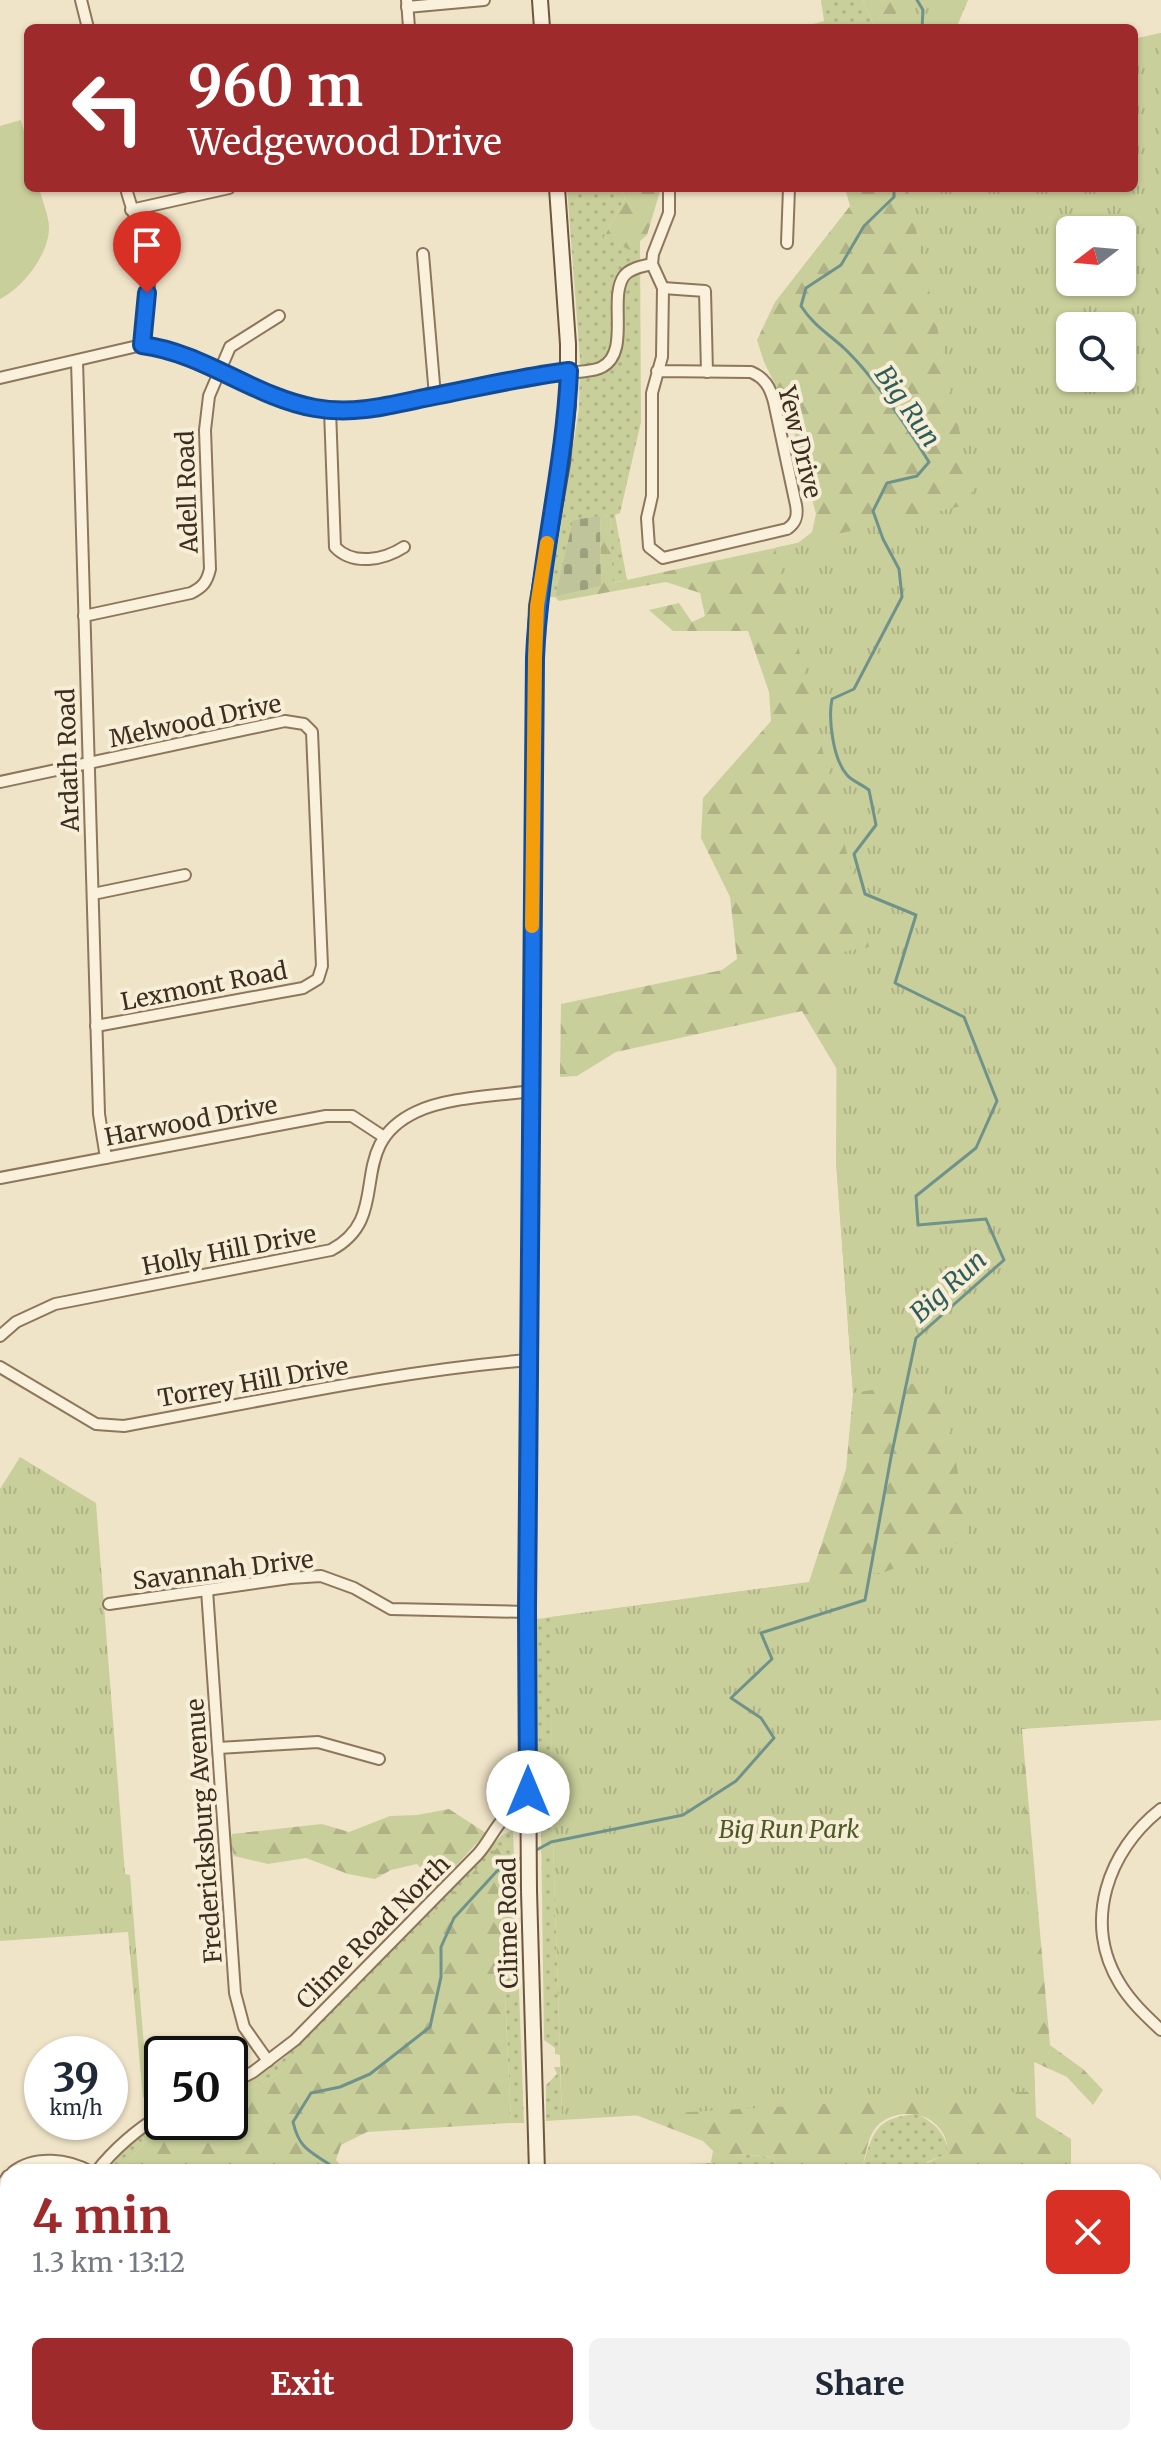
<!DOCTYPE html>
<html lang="en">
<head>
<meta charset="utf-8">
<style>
  :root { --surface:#fff; --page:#f2f2f3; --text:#1f2937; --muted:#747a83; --accent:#9e2a2b }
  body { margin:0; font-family:Merriweather,serif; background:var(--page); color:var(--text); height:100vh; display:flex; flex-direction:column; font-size:30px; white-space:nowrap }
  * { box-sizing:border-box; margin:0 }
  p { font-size:26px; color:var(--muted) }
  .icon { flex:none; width:44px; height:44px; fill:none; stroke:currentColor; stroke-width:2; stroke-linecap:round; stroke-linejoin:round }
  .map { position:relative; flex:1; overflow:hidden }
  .side { position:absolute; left:0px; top:2164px; width:1162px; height:282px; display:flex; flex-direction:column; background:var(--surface); border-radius:24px 24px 0 0; box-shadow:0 2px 6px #0004 }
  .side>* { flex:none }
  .guide { position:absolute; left:24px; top:24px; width:1114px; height:168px; border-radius:12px; box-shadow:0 2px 6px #0004; background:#9e2a2b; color:#fff; overflow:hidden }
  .needle { width:52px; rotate:254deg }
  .controls { position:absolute; left:1056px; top:216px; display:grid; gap:16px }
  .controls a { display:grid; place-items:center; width:80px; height:80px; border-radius:12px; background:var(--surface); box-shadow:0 2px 6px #0004; font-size:40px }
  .speed { position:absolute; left:24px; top:2036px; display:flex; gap:16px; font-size:40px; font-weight:700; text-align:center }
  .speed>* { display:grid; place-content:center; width:104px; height:104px; border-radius:50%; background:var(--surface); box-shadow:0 2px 6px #0004; line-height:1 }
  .speed small { font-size:20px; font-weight:400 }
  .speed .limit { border:4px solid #111; border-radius:12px; background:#fff; color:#111 }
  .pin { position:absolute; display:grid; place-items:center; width:68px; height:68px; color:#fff; margin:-82px -34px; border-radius:50% 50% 50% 0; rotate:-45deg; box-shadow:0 0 8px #0007 }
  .pin .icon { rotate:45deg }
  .me { position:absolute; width:88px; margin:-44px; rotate:0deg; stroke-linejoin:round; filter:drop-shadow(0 0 6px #0008) }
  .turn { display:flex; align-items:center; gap:28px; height:168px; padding:0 32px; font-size:36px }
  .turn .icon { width:104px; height:104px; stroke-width:2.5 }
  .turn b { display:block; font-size:56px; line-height:68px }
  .round { display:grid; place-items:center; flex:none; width:84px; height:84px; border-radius:12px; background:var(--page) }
  .summary { display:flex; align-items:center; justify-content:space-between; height:136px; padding:0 32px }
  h1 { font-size:48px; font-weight:700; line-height:60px; color:var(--accent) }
  .primary-button { display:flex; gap:16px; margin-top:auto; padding:16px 32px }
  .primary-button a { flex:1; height:92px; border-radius:12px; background:var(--accent); color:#fff; font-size:32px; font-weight:700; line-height:92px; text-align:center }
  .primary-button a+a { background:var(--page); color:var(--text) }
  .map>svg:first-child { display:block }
  .grass { fill:url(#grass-dots) }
  .forest { fill:url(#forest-firs); fill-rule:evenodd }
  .cemetery { fill:url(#cemetery-stones) }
  .park { fill:url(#park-tufts); fill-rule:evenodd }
  .garden { fill:#c9cf9b }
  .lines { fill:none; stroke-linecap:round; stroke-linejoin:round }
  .stream { stroke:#6f938a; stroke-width:3 }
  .minor-casing { stroke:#8d765c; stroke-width:14 }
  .secondary-casing { stroke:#6f573f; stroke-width:18 }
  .minor { stroke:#faf1dc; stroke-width:10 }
  .secondary { stroke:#faf1dc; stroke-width:14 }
  .route-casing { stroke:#114b97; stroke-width:20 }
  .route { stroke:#1a73e8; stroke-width:14 }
  .slow { stroke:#f59e0b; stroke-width:14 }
  .labels { text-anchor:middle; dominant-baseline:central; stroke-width:8; stroke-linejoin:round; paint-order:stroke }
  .street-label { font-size:24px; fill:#3d2e20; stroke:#f7eed8 }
  .park-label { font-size:24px; font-style:italic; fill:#4d5a26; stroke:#f7eed8 }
  .water-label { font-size:26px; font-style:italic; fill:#2f5d5a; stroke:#f7eed8 }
</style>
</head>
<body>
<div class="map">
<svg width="1161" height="2445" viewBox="0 0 1161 2445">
  <defs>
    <pattern id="grass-dots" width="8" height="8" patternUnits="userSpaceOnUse" patternTransform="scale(2)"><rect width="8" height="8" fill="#c9cf9b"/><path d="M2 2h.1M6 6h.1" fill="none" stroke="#aeb285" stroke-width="1.8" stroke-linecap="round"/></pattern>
    <pattern id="forest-firs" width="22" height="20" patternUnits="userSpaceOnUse" patternTransform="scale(2)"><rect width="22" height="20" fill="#c9cf9b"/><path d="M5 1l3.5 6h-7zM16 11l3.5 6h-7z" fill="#aeb285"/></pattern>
    <pattern id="cemetery-stones" width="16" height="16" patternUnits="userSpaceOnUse" patternTransform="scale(2)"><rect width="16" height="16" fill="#bfc49a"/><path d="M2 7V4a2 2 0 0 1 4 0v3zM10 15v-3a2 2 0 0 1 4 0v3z" fill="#9ca07d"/></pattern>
    <pattern id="park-tufts" width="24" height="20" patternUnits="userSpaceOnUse" patternTransform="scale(2)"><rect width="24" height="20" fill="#c9cf9b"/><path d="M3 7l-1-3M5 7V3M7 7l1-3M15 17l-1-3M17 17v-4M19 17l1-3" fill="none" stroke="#aeb285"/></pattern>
  </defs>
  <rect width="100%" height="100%" fill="#f0e4c8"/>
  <g class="grass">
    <path d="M821,0H863L875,28H798L824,21Z"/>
    <path d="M567,188H622L625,198L604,237L630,249L640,241L641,422L620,513L615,515L627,580L612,583L610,515L574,520L555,597H549L579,409L580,359Z"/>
    <path d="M809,1582L551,1711L552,1808L560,2055L555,2054V2048L544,2040L541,1825L538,1810L537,1619Z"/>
    <path d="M513,1830L524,2123H511L499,1866L503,1851L277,2074L230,2099V2091L257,2077L284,2058L438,1903L502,1835Z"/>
    <path d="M554,2067H560L562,2120L546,2121V2085L557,2074Z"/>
    <path d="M918,2114C936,2125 944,2131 949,2153L927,2162V2172H861C873,2134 873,2117 918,2114Z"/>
    <path d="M162,2121L182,2122L145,2142L119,2172H105L133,2141Z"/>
    <path d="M734,2154L773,2157L777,2172H733Z"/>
    <path d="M711,2163L709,2172H549V2170Z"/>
  </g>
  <g class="forest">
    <path d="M863,0H968L956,28H875Z"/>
    <path d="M1161,33V1631L552,1808L551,1710L589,1705L784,1603L809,1582L846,1469L853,1393L836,1162L872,1128L802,1011L616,1052L577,1076L560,1077L561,1004L722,970L737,959L730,897L701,838L703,798L771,721L769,692L748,631H673L649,610L679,603L692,622L705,616L700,593L666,582L559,601L555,597L601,586L600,516L610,515L613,583L798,543L812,532L816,514L789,413L764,362L757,340L775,302L850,206L845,188H1134V39ZM1070,230H1122V282H1070ZM1070,326H1122V378H1070Z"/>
    <path d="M622,188H661L647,235L630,250L604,237L625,198Z"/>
    <path d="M862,1706L1161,1720L1022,1729L1050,2045L1083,2069L1103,2090L1093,2105L1067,2077L1034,2062L1036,2117L1071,2139V2172H927V2163L948,2153C947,2144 946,2136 940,2129C926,2109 888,2109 874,2130C867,2140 865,2160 861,2172H777L773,2157L735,2154L733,2172H709L713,2151L703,2141L636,2115L667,2096Z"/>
    <path d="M449,1809L486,1833L437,1886L417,1864L391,1870L375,1879L348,1874L306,1858L268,1864L234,1856L230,1843L232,1834L322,1824L349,1832L390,1816L417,1815Z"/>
    <path d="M500,1845L503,1851L499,1866L511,2123L367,2132L341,2145L336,2160L346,2172H119L145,2142L182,2122H230V2099L277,2074Z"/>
    <path d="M259,2438H391L396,2445H262Z"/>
  </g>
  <path class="cemetery" d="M600,516L601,586L555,597L573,520Z"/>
  <g class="park">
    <path d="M905,0H968L956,28H886Z"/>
    <path d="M1161,33V1720L1021,1728L1035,2091L562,2120L552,1808L551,1617L885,1572L969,1538L942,1379L853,1393L836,1162L837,953L869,947L775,548L975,503L907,188H1134V39ZM1070,230H1122V282H1070ZM1070,326H1122V378H1070Z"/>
    <path d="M20,1457L96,1503L125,1874L130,1875L148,2096L143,2098L128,1932L0,1941V1489Z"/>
  </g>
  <path class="garden" d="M21,120L28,146V188H39C42,200 48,214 49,226C50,253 23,288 0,299V126Z"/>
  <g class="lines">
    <g class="stream">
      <path d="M917,0L923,10L922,28"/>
      <path d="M533,1852L551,1842L683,1815L736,1781L774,1738L761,1718L731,1698L772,1659L761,1633L865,1600L891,1457L916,1338L1004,1260L986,1219L918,1225L916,1196L976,1148L997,1101L964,1017L895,983L916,915L865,894L854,854L876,825L869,790C863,785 852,781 847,775C833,759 828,719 832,699L854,689L902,597L899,569L883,539L873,511L887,483L917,476L929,462C907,427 876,379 846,350C829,334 814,326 801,306L806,288L841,265L864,226L894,197V188"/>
      <path d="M335,2172L333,2167C311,2151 300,2151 293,2122L311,2093L340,2087L370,2074L430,2027L441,1977V1947L454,1918L497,1871L523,1857"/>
      <path d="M339,2438L344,2445"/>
    </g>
    <defs>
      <g id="minor">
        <path d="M81,0L88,28"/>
        <path d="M407,0L409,28"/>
        <path d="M407,7L484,0"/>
        <path d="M126,188C131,209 140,228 146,249C154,279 145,315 142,345"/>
        <path d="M131,210L229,188"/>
        <path d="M787,243L789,188"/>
        <path d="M423,254L435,396"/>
        <path d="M663,288L705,291L707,372"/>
        <path d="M77,361L99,1114L106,1158"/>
        <path d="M657,371L751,372C765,378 770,387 774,402L796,505C798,516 796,523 787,529L663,558L649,547L647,518L652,496V393L662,357L663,288L652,264L653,254L669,213V188"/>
        <path d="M0,378L142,345C201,352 251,391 308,406C345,416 380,407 416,400C456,392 496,383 536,375C552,372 590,374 602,367C631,352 608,298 624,276C630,268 643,266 652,264"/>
        <path d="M330,410L335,547C353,566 384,560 404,547"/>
        <path d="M84,616L191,593C203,587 207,582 210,569L205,430L209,396L230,347L279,316"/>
        <path d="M0,782L285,721L304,724L312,732L322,966L318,979L303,988L96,1026"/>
        <path d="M93,894L185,875"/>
        <path d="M0,1178L326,1116H352L384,1137"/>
        <path d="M0,1336L16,1322L55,1304L331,1250C396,1216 342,1147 416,1112C447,1097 496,1096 531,1091"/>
        <path d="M0,1367L96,1424L124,1426C258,1402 393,1371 529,1360"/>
        <path d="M207,1590L235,1993L244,2027L268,2061"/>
        <path d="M109,1604L290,1578L321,1576L354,1588L391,1609L527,1612"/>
        <path d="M218,1748L318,1742L379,1759"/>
        <path d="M1161,1809C1108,1850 1082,1923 1120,1984C1131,2002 1146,2016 1161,2030"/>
        <path d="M230,2084L253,2072L295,2040L478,1854C488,1843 495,1827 505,1817C513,1808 521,1801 528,1792"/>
        <path d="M13,2172C35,2155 68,2159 91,2172"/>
        <path d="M96,2172C115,2148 136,2130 162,2114"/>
        <path d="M0,2188L8,2176"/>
        <path d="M77,2438L78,2445"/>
        <path d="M1161,2445V2442"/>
      </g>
      <g id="secondary">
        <path d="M540,0L542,28"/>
        <path d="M537,2172L529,1891L527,1612L535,658L537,606L562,463L568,404V344L557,188"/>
        <path d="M546,2438V2445"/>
      </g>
    </defs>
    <use href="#minor" class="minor-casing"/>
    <use href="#secondary" class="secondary-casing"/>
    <use href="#minor" class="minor"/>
    <use href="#secondary" class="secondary"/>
  </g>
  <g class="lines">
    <defs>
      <path id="route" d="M147,293L142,345C204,353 254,397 315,408C352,415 387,406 424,398C472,389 520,377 569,371C565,468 539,561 535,658L527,1612L528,1792"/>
    </defs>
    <use href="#route" class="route-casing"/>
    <use href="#route" class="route"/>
    <path class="slow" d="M532,926L535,658L537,606L547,543"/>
  </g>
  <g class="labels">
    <g class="street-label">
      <text transform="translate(800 442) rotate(76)">Yew Drive</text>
      <text transform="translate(187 492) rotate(-92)">Adell Road</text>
      <text transform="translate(195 721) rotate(-12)">Melwood Drive</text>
      <text transform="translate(68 760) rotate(-92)">Ardath Road</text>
      <text transform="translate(204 986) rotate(-11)">Lexmont Road</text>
      <text transform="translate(191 1121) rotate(-11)">Harwood Drive</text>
      <text transform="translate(229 1250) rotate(-11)">Holly Hill Drive</text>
      <text transform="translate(253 1382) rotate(-10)">Torrey Hill Drive</text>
      <text transform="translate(223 1570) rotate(-7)">Savannah Drive</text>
      <text transform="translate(204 1831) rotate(-94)">Fredericksburg Avenue</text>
      <text transform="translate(508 1923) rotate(-91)">Clime Road</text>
      <text transform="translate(373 1932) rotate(-45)">Clime Road North</text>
    </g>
    <g class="park-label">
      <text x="789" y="1829">Big Run Park</text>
    </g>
    <g class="water-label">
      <text transform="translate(908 406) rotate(55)">Big Run</text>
      <text transform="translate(948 1286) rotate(-42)">Big Run</text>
    </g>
  </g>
</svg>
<div class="controls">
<a><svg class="needle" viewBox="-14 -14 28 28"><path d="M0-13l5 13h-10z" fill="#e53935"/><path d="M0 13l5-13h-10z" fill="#747a83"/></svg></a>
<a><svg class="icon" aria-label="search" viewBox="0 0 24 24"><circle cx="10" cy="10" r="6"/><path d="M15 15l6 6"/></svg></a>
</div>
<div class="speed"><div>39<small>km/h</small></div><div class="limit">50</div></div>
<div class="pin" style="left:147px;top:293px;background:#d93025"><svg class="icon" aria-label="arrive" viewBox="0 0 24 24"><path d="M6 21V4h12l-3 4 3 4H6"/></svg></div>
<svg class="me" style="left:528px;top:1792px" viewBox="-20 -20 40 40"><circle r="19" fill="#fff"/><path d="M0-13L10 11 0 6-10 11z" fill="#1a73e8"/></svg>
<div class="guide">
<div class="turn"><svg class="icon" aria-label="left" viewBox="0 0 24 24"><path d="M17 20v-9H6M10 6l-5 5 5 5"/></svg><div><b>960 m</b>Wedgewood Drive</div></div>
</div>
<section class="side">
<div class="summary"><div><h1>4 min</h1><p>1.3 km · 13:12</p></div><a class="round" style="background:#d93025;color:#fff"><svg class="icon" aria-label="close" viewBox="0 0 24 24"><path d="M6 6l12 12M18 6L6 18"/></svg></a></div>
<div class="primary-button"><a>Exit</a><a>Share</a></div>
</section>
</div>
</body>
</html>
